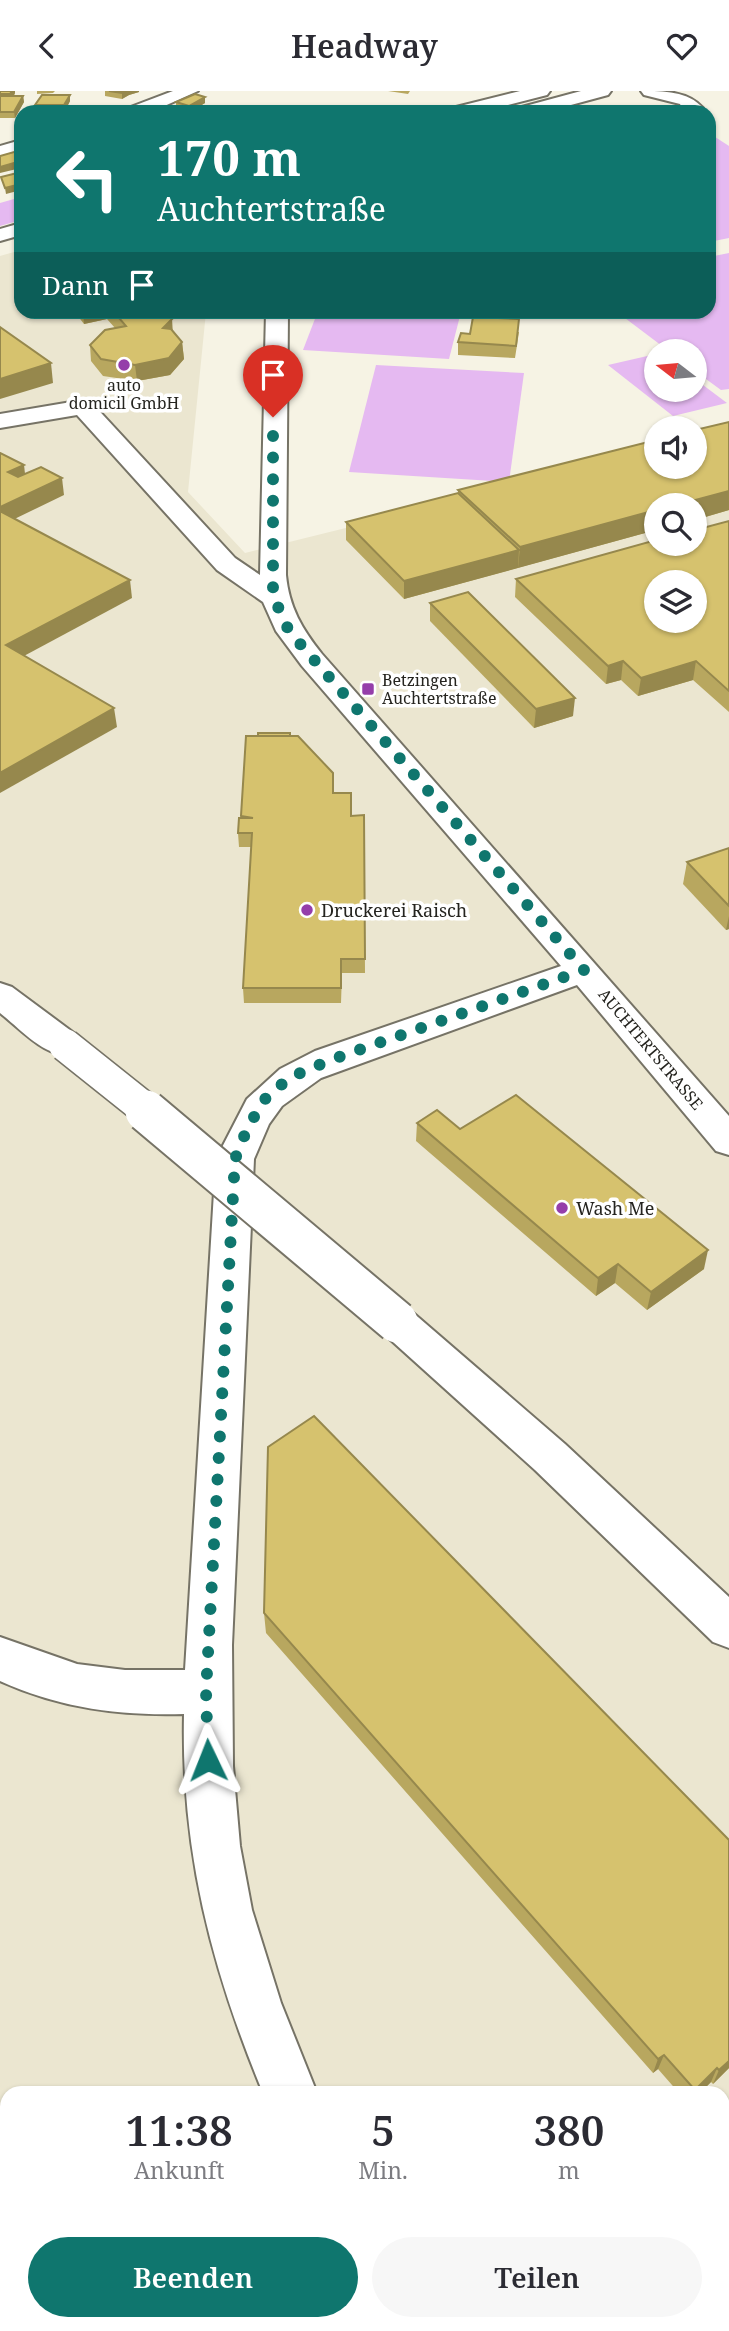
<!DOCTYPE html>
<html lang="de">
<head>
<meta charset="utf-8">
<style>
  :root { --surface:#fff; --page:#f7f7f7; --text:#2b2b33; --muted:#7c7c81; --accent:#0f766e }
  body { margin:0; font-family:"Noto Serif",serif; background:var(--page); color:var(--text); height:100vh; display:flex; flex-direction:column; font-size:26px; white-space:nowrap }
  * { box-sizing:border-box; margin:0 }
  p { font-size:23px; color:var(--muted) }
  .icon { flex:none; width:38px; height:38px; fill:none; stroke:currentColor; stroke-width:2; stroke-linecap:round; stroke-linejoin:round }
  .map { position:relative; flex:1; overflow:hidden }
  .drawer { position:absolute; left:0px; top:1995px; width:730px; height:245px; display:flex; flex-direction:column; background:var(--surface); border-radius:21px 21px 0 0; box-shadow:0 2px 5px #0004 }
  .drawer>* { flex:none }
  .banner { position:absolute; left:14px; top:14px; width:702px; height:214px; border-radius:21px; box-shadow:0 2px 5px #0004; background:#0f766e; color:#fff; overflow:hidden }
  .needle { width:46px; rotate:286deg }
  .controls { position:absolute; left:644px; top:248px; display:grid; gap:14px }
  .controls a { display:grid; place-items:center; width:63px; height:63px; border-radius:50%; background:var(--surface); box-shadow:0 2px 5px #0004; font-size:35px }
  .pin { position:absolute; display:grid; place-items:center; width:60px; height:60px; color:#fff; margin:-72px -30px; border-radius:50% 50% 50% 0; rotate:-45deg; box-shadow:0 0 7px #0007 }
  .pin .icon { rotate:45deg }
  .me { position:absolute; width:77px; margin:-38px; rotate:358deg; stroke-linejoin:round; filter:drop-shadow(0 0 5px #0008) }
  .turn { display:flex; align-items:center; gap:24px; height:147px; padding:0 28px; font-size:32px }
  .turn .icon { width:91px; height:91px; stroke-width:2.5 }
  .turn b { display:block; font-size:49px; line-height:60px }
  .then { display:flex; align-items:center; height:66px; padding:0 28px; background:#0003; gap:14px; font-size:26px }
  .eta { display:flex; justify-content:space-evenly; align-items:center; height:119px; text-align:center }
  .eta b { font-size:42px; font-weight:600; line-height:49px }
  .cta { display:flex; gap:14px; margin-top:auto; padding:14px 28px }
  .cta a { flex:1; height:80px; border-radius:42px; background:var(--accent); color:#fff; font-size:28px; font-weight:600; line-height:80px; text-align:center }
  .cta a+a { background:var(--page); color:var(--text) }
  header { display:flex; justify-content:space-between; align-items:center; height:91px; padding:0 28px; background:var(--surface); font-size:32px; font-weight:600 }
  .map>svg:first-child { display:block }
  .built { fill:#ebe6d0; fill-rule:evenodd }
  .green { fill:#e5b9f1 }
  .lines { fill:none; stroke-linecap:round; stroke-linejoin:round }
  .minor-casing { stroke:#767366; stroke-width:4 }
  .major-casing { stroke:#767366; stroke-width:4 }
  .highway-casing { stroke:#767366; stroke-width:4 }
  .minor { fill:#fff; fill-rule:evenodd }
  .major { fill:#fff; fill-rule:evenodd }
  .highway { fill:#fff; fill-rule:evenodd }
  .major-bridge-far1-casing { stroke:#767366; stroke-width:35; stroke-linecap:butt }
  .major-bridge-casing { stroke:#767366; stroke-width:45; stroke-linecap:butt }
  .major-bridge-far1 { stroke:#fff; stroke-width:32 }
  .major-bridge { stroke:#fff; stroke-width:41 }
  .wall { fill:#b8a75f }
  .shaded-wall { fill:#96884d }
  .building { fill:#d6c26e; stroke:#96884d; stroke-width:2; fill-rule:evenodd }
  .route { stroke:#0f766e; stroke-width:12; stroke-dasharray:0 21.6 }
  .poi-dot { fill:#953eaa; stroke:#fff; stroke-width:2.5 }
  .labels { text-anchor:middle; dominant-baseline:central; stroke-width:7; stroke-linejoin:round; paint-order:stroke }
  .far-poi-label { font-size:16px; fill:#25241f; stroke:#fff }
  .far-street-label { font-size:16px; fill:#25241f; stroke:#fff }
  .poi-label { font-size:18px; fill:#25241f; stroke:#fff; text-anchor:start }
</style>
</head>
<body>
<header><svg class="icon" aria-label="back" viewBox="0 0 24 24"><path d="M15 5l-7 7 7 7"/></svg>Headway<svg class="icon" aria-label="heart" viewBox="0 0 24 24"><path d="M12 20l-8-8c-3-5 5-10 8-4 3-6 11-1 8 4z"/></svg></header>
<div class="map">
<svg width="729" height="2240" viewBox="0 0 729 2240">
  <rect width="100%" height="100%" fill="#f6f3e4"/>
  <path class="built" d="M21,159V220L206,221L188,401L245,462L656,360V376H695L729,342V2240H0V165ZM656,415H695V453H656ZM656,492H695V530H656ZM7,2002H723V2233H7Z"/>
  <g class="green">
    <path d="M712,44L729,55V147L709,151V45Z"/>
    <path d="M21,106V129L0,135V112Z"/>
    <path d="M729,162V298L721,299L695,280V261H670L617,221L709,220V166Z"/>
    <path d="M318,220H461V221L449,268L303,259Z"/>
    <path d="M656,263V299H695V288L727,312L673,325L608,274Z"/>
    <path d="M376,274L524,282L509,391L349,381Z"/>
  </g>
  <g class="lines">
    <defs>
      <g id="minor">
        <path d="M173,0H198L151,21H125L128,17Z"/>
        <path d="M641,0C664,0 688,0 703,17L702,21H684L680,13L644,4Z"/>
        <path d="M21,49V61L0,67V55Z"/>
        <path d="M266,220H288L286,484C289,516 302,538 322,563L729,1025V1064L716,1060L577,894L321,987L282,1015L269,1033L254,1068L232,1554L233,1675L240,1755L252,1819L281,1912L317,2002H263C211,1876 181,1760 184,1623C119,1625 60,1617 0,1590V1546L77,1573L125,1579H185L216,1068L247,1008L280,978L315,960L561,875L302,575L276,540L263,511L217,479L77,324L0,337V323L83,309L91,311L235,467L260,484Z"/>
        <path d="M361,2233H420L423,2240H363Z"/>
      </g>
      <g id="major">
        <path d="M0,892L12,896L78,945L83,954L78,963C48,971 22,939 0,922Z"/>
        <path d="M397,1215L411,1220L565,1353L729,1506V1557L713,1551L535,1379L383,1242L377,1231L383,1220Z"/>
      </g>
      <g id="highway">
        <path d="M520,0H550L547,4L480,21H449L452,17Z"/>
        <path d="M581,0H611L608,4L545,21H515L518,17Z"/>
        <path d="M21,132V144L0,150V138Z"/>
      </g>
    </defs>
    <use href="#minor" class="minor-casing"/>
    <use href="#major" class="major-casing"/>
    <use href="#highway" class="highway-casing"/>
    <use href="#minor" class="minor"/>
    <use href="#major" class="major"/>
    <use href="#highway" class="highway"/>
    <defs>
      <path id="major-bridge-far1" d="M65,954L149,1021"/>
      <path id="major-bridge" d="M146,1020L397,1231"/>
    </defs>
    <use href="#major-bridge-far1" class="major-bridge-far1-casing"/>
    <use href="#major-bridge" class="major-bridge-casing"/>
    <use href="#major-bridge-far1" class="major-bridge-far1"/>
    <use href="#major-bridge" class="major-bridge"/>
  </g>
  <g class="wall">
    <path d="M0,0L15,2L14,5H23L24,11L15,27H0Z"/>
    <path d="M37,0H55L53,2L37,3Z"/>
    <path d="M105,0H139V1L129,4L122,8L105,5Z"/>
    <path d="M388,0H410L408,3Z"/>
    <path d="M70,4V10L65,20H36L35,14Z"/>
    <path d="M205,6V12L190,21L176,17V11Z"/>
    <path d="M74,220H187V224L172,227V240L182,251L184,268L170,284L137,290L103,285L91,270L90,254L115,237L107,228L84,233Z"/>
    <path d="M519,241L515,267L458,264V251L470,243Z"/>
    <path d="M729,331V419L695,429L656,415V439L404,508L346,449V431L458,402V399Z"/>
    <path d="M729,430V621L693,589L638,605L621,589L606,593L515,506L516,488Z"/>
    <path d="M430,512L573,625L534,637L430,530Z"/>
    <path d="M246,645H290L351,725L364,724L365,882H342L341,912H244L243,897L252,756H239L238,742L241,727Z"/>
    <path d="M729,757V838L726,839L683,793L687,771Z"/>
    <path d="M417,1032L460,1038L704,1178L647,1219L615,1192L596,1205L416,1050Z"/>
    <path d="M264,1522L729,1749V1977L713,1993L711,1991L700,2002H679L658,1978L653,1982L266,1542Z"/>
    <path d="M729,2091V2240H662L657,2233H723V2137L724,2098Z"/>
  </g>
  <g class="shaded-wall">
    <path d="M12,0H15V2L11,9L10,3Z"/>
    <path d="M125,0H139V1L129,4L122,8V2Z"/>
    <path d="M70,4V10L65,20L64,14Z"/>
    <path d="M23,5L24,11L15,27L14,21Z"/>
    <path d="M205,6V12L190,21L189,15Z"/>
    <path d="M21,70V77L0,82V76Z"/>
    <path d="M21,93V99L6,103L5,97Z"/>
    <path d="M83,220H106L107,228L84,233Z"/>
    <path d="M187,220V224L172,227L173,245L164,254L163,221Z"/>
    <path d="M182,251L184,268L170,284L137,290L135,274Z"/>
    <path d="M51,272L53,292L0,308V288Z"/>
    <path d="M24,374L26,391L8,381Z"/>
    <path d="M62,387L64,404L0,435V416Z"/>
    <path d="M729,400V419L695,429V415H673Z"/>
    <path d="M656,419V439L518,477L520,456Z"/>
    <path d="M519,459L518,477L404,508V490Z"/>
    <path d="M130,489L132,507L9,573L6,554Z"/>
    <path d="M623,570L621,589L606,593L608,575Z"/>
    <path d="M696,570L693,589L638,605L641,587Z"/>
    <path d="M575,607L573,625L534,637L536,618Z"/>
    <path d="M114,617L117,636L0,702V682Z"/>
    <path d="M729,825V838L726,839Z"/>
    <path d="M708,1159L704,1178L647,1219L651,1201Z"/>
    <path d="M618,1173L615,1192L596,1205L598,1187Z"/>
    <path d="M664,1964L658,1978L653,1982L658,1968Z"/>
    <path d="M729,1970V1977L713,1993L719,1979Z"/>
    <path d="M717,1977L711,1991L700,2002H694L695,1999Z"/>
  </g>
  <g class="building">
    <path d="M0,0H12L10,3H0Z"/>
    <path d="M109,0H125L122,2Z"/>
    <path d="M195,3L205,6L189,15L176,11Z"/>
    <path d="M42,4H70L64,14H35Z"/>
    <path d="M0,5H23L14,21H0Z"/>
    <path d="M21,59V70L0,76V65Z"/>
    <path d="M21,81V93L5,97L1,86Z"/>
    <path d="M113,220H165L163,221L172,228L163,237L171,238L182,251L169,267L135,274L101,268L90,254L105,239L126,235Z"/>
    <path d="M473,226L519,228L516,255L458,251L461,242L470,243Z"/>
    <path d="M0,236L51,272L0,288Z"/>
    <path d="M729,331V400L673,415H656V419L520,456L458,399L656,349V376H695V339Z"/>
    <path d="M0,362L24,374L8,381L18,386L41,376L62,387L0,416Z"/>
    <path d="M458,402L519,459L404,490L346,431Z"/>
    <path d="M0,420L130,489L6,554L114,617L0,682Z"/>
    <path d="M729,430V600L696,570L641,587L623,570L608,575L516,488L656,449V453H695V439ZM656,492H695V530H656Z"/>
    <path d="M468,501L575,607L536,618L430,512Z"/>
    <rect x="258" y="642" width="32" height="3"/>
    <path d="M246,645H298L333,682V702H351V725L364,724L365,868H341V897H243L252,742H238L239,727H253L241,725Z"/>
    <path d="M729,757V815L687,771Z"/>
    <path d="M516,1004L708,1159L651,1201L618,1173L598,1187L417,1032L437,1019L460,1038Z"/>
    <path d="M314,1325L729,1749V1970L719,1979L717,1977L695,1999L664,1964L658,1968L264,1522L268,1356Z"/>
    <path d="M729,2091V2240H671L666,2233H723V2137L728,2132Z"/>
  </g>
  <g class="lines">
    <path class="route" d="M208,1669L206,1600L235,1068L247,1038L264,1009L289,987L328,970L584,879L289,540L273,505V326"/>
  </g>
  <g class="poi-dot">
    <circle cx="124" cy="274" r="7"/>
    <rect x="361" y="591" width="14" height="14" rx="3.5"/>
    <circle cx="307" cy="819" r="7"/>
    <circle cx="562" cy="1117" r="7"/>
  </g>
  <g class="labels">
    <g class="far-poi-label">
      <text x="124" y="294">auto<tspan x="124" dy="18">domicil GmbH</tspan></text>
      <text x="382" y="589" text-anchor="start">Betzingen<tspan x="382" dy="18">Auchtertstraße</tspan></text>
    </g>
    <g class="far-street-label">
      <text transform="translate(651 958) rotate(50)">AUCHTERTSTRASSE</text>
    </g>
    <g class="poi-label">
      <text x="321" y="819">Druckerei Raisch</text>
      <text x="576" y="1117">Wash Me</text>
    </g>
  </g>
</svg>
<div class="controls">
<a><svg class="needle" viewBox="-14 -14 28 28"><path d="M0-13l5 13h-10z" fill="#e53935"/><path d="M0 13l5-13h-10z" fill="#7c7c81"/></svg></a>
<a><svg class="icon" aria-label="sound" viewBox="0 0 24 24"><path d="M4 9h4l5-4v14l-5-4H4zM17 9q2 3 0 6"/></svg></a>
<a><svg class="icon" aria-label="search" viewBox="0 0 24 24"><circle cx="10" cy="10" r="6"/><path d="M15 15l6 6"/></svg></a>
<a><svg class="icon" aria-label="layers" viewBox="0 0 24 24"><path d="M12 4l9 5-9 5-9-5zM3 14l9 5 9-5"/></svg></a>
</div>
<div class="pin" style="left:273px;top:326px;background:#d93025"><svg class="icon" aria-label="arrive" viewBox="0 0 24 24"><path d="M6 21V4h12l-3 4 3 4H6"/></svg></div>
<svg class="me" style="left:208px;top:1669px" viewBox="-20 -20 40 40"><path d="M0-17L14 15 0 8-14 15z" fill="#0f766e" stroke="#fff" stroke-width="4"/></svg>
<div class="banner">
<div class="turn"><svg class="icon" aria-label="left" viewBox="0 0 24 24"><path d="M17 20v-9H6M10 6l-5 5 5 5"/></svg><div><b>170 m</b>Auchtertstraße</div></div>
<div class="then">Dann<svg class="icon" aria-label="arrive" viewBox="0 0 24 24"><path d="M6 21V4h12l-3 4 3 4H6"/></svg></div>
</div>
<section class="drawer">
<div class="eta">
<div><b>11:38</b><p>Ankunft</p></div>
<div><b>5</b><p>Min.</p></div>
<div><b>380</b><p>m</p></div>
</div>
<div class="cta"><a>Beenden</a><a>Teilen</a></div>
</section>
</div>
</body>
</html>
